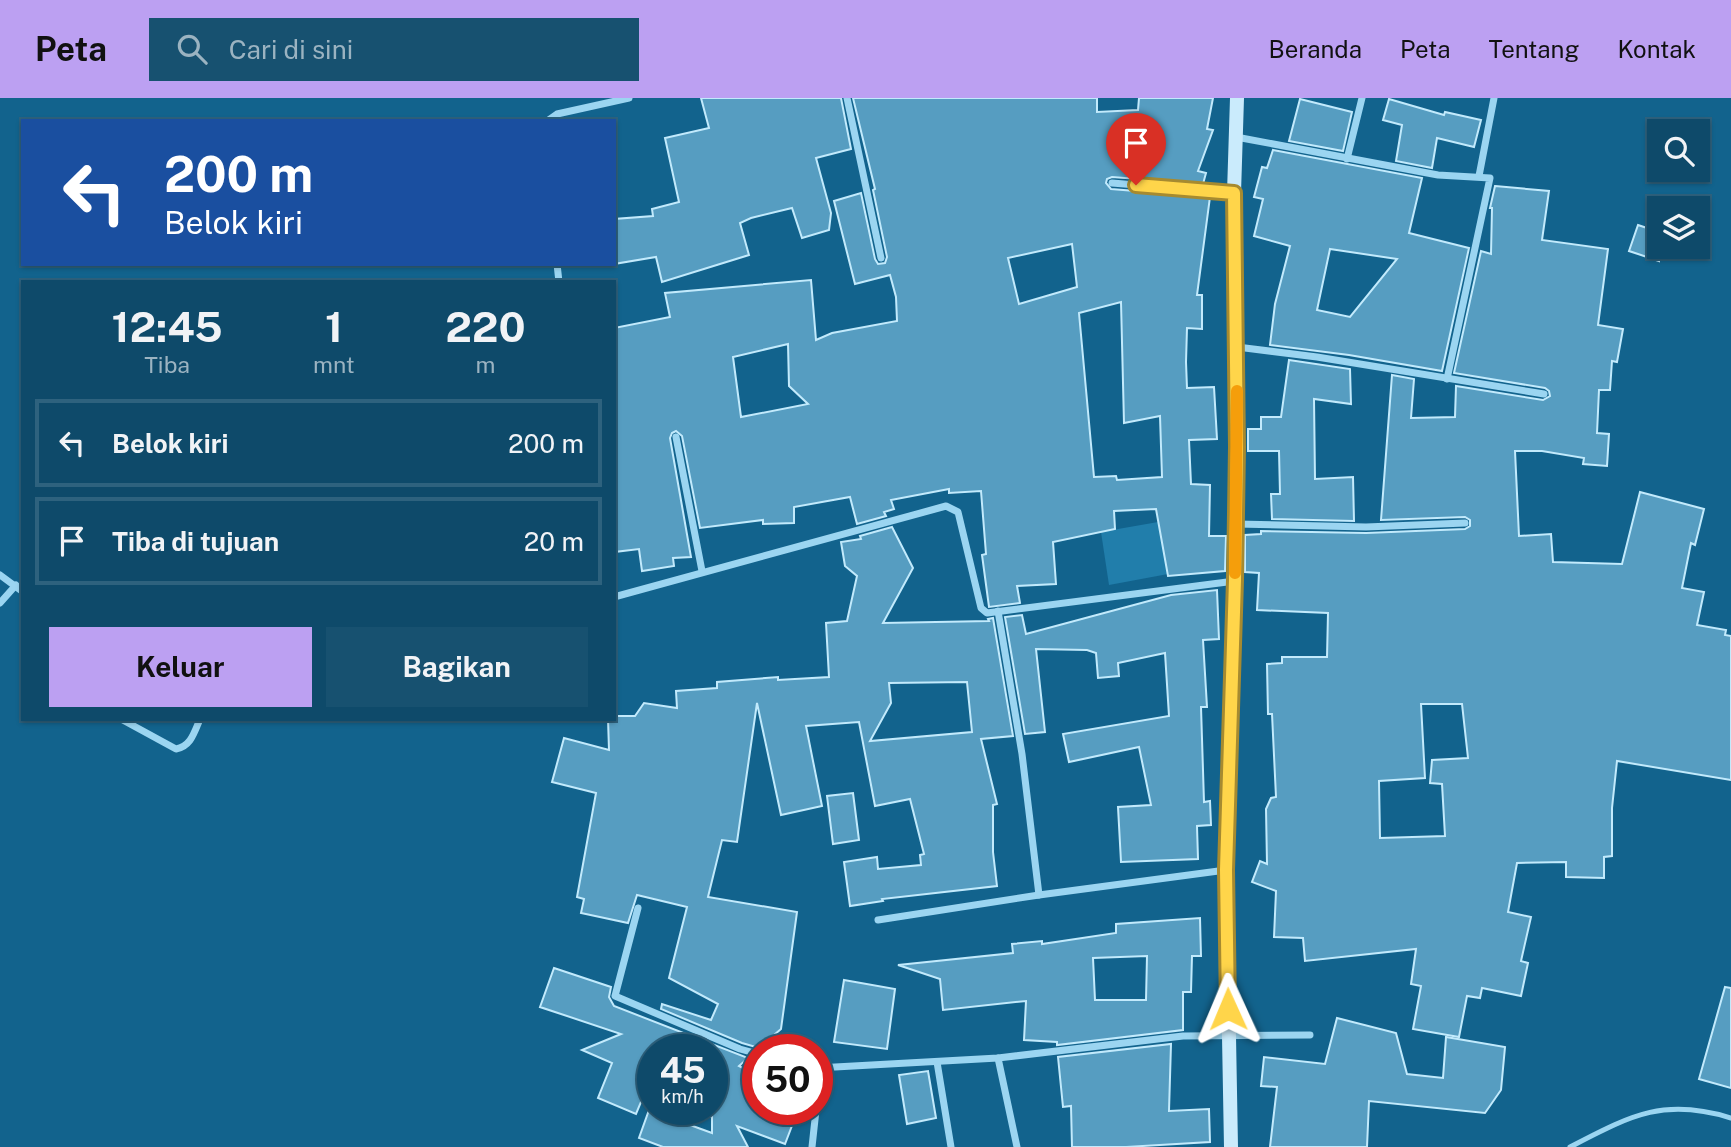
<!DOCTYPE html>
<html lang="id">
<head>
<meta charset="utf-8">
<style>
  :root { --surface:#0e4a6a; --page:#175170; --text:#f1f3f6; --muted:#9bb3c1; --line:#2e627e; --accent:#bca0f2 }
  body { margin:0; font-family:"Public Sans",sans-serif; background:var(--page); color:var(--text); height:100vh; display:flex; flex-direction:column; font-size:26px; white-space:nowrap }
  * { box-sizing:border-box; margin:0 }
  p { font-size:23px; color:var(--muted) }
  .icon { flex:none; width:38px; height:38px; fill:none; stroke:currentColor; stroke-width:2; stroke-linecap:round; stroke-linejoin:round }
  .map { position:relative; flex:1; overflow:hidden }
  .sheet { position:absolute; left:21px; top:182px; width:595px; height:441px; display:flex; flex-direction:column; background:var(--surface); border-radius:0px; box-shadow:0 2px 5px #0004,0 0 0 2px var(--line) }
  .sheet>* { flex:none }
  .banner { position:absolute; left:21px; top:21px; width:595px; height:147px; border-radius:0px; box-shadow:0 2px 5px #0004,0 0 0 2px var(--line); background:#1a4fa0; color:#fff; overflow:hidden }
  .buttons { position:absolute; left:1647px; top:21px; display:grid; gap:14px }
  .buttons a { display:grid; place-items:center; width:63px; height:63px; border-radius:0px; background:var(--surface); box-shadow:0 2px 5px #0004,0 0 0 2px var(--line); font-size:35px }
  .speed { position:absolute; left:637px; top:936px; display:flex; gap:14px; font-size:35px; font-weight:700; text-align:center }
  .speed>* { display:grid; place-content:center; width:91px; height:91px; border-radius:50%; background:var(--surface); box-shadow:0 2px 5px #0004,0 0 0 2px var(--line); line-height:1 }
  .speed small { font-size:18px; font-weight:400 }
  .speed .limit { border:10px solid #d22; background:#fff; color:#111 }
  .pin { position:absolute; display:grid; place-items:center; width:60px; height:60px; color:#fff; margin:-72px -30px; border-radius:50% 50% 50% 0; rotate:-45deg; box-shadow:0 0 7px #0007 }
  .pin .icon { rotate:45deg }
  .me { position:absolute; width:77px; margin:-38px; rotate:359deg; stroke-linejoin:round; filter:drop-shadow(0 0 5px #0008) }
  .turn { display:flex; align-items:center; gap:24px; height:147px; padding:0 28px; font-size:32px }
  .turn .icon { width:91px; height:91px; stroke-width:2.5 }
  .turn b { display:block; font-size:49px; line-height:60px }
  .eta { display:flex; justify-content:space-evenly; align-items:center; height:119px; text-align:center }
  .eta b { font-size:42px; font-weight:700; line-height:49px }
  .action { display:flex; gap:14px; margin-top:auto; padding:14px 28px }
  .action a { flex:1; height:80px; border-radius:0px; background:var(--accent); color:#111; font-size:28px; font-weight:700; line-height:80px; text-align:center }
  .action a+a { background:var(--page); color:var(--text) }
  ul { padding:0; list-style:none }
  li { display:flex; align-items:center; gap:21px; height:88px; margin:0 14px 10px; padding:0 14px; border:4px solid var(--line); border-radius:0px }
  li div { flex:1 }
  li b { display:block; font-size:26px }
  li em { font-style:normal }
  header { display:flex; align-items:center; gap:42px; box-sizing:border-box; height:98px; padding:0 35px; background:var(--accent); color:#111 }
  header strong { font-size:33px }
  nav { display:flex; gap:38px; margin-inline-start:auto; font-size:24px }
  .search { width:490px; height:63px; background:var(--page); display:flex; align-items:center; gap:18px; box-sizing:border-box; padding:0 24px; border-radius:0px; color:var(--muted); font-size:26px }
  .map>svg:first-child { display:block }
  .green { fill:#217eab }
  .building { fill:#569dc1; stroke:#c2eafc; stroke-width:2; fill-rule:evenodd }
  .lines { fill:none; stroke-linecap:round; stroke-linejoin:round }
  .lane { stroke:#9bd5f1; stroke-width:5 }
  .street { stroke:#9bd5f1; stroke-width:7 }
  .secondary { stroke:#caebfc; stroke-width:14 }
  .route-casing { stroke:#a68a30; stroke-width:18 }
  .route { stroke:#ffd54a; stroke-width:12 }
  .slow { stroke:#f59e0b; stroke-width:12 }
</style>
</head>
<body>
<header>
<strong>Peta</strong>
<div class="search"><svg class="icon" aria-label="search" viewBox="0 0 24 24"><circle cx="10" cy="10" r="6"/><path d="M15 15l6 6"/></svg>Cari di sini</div>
<nav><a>Beranda</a><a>Peta</a><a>Tentang</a><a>Kontak</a></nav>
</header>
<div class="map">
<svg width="1731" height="1049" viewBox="0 0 1731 1049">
  <rect width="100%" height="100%" fill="#12638d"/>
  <path class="green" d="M1158,424L1168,476L1109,487L1101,434Z"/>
  <g class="building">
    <path d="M701,0H841L851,51L816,60L831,115L829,132L802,140L792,110L751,120L740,125L749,157L662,184L656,159L614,166V121L653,118L652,111L679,104L665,40L709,30Z"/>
    <path d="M853,0H1097V14L1138,12L1139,0H1213L1207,31L1213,32L1198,73L1206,75L1203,86L1112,79L1107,81L1106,85L1111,91L1210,99L1197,197H1202V231L1187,230L1186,264L1187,290L1214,289L1217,341L1189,342L1191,386L1210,387L1209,438H1226L1225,473L1168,478L1156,411L1114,413L1115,431L1053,444L1056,486L1017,488L1020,505L989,509L982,457L986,456L981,393L949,395V391L891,402L894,411L884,414L886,418L857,426L850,399L794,409V425L763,426V422L700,430L682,338L676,333L672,335L670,340L691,459L673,460L674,468L642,473L639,451L614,454V230L670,219L665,195L811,182L816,242L832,235L897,223L896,199L890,177L855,186L834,103L861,95L875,161L878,166L885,165L887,159L873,92L875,91ZM1072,146L1077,189L1019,206L1008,160ZM1121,204L1124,325L1160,318L1162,379L1117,382L1116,378L1094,379L1079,215ZM788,246L789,288L808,306L741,319L733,259Z"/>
    <path d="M1300,1L1352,14L1343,53L1289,43Z"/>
    <path d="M1389,1L1444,17L1445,14L1481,22L1474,49L1437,40L1432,70L1396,63L1402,27L1383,22Z"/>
    <path d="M1273,52L1422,80L1409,135L1469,150L1442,273L1349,257L1270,247L1275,206L1290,148L1254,138L1263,101L1254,99L1262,69L1267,70ZM1330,151L1397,161L1350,219L1317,212Z"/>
    <path d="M1495,88L1549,93L1542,142L1608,151L1598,227L1623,231L1617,264L1612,263L1610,292H1599L1597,335L1609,336L1607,368L1583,366L1584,360L1542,353H1515L1519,438L1551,436L1553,464L1622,466L1640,394L1704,411L1695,447L1691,445L1682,490L1704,494L1697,527L1726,532L1725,537L1731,538V682L1617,663L1612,710V758L1604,759V780L1566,779V764L1517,765L1508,814L1531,819L1521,863L1528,865L1521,898L1482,890L1480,900L1467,898L1459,939L1413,931L1421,888L1411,886L1416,851L1305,863L1303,840L1274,839L1276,793L1252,784L1260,763L1267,766L1266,711L1271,700L1276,699L1272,616H1268L1267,566L1282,565V559H1327L1328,515L1257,512L1259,475L1245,474V437L1261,436V433L1366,435L1465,431L1470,428V422L1465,419L1381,422L1392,277L1414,281L1411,320L1455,319L1456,288L1543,302L1550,298L1549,293L1545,290L1454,275L1481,153L1491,156L1492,110H1490ZM1421,606H1462L1468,660L1432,662L1430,685L1442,686L1445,738L1380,740L1379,683L1425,680Z"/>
    <path d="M1638,127L1659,134V163L1629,153Z"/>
    <path d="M1289,262L1350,271L1351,306L1314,301L1315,381L1353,379L1354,423L1272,421L1271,396H1280L1279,353H1248V331H1261V319H1281Z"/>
    <path d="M892,429L913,470L883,525L989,523L988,521L993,520L1013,638L981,641L997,706L993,707V754L997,788L882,801L883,803L850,808L844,764L877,759L878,771L921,767L920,757L924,756L910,701L875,708L859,624L806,628L822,708L781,717L757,605L737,744L722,742L708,799L797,814L781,931L759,950L742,945L661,911L662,906L711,922L718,906L669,880L687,809L637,797L628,825L581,815L584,801L577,799L596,695L552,684L564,640L609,652L608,621H614V618H635L644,605L677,610L676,593L717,590V584L778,579V582L829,579L826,525L847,523L857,478L845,468L841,444L861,441L860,438ZM967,584L972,634L870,643L891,605L889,585Z"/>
    <path d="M1217,492L1219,541L1203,542L1207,609H1201L1204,704L1210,703L1211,727L1197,728L1198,761L1121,764L1118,709L1151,707L1139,649L1069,664L1063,636L1169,618L1165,555L1118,565L1119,578L1098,580L1096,555L1087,552L1036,551L1045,634L1025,636L1005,519L1022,517L1026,536L1171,497Z"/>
    <path d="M853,695L859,742L833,746L827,698Z"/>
    <path d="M1200,820L1201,858H1192L1191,894H1183V932L1057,947V944L1024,942L1026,903L943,912L940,881L898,867L1013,855L1012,846L1042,843V846L1116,835V826ZM1147,858L1146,902H1095L1093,860Z"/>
    <path d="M554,870L611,889L609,899L614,908L748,960L739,968L758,978V1012H798L785,1046L737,1028L748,1049H663L639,1040L649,1012L712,1035V1019L699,1014V1012H712V952H652L641,978L646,992L636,1016L598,1000L612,965L582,952L621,936L540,909Z"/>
    <path d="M844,882L895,891L887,951L834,944Z"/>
    <path d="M1725,889L1731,890V990L1699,981Z"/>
    <path d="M1337,920L1396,935L1407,976L1443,980L1446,939L1505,949L1501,992L1485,1015L1369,1003L1367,1049H1270L1277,989L1261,988L1264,959L1325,966Z"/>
    <path d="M1171,946L1169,1013L1209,1011L1210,1044L1126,1049H1072L1071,1008L1063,1009L1058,959Z"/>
    <path d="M928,973L936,1020L907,1026L899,977Z"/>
  </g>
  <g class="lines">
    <path class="lane" d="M1570,1049C1630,1018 1663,999 1731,1020"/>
    <g class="street">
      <path d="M847,0L881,160"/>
      <path d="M547,23L557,16L629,0"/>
      <path d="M1236,39L1438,77L1490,80L1447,281"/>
      <path d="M1347,61L1362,0"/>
      <path d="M1479,78L1494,0"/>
      <path d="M1112,85L1234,95"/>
      <path d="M557,166L559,184"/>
      <path d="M1237,249L1317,259L1544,296"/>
      <path d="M676,339L702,473"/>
      <path d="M1236,426L1366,429L1465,425"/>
      <path d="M0,477L23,494"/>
      <path d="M614,499L946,408L958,414L981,510L987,515L1235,483"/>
      <path d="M0,505L16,487"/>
      <path d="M998,513L1022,656L1039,797"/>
      <path d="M121,621L176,651C191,648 194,635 200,621"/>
      <path d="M638,810L615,898L740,951L758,956"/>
      <path d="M878,822L1039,797L1226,772"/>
      <path d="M998,960L1017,1049"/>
      <path d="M937,964L951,1049"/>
      <path d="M817,970L998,960L1183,938L1310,937"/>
      <path d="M817,1004L821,971"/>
      <path d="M812,1049L816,1012"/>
    </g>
    <path class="secondary" d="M1231,1049L1226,772L1235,482L1237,297L1234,95L1237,0"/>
  </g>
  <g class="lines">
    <defs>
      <path id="route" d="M1136,87L1234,95L1237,349L1235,482L1226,772L1228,911"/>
    </defs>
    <use href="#route" class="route-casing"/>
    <use href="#route" class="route"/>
    <path class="slow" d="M1235,475L1237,293"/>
  </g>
</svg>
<div class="buttons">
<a><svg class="icon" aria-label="search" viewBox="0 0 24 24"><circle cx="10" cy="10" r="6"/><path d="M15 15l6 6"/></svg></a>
<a><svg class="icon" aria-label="layers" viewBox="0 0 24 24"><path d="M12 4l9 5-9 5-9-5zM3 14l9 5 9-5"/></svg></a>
</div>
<div class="speed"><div>45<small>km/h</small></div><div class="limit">50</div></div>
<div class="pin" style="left:1136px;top:87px;background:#d93025"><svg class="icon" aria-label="arrive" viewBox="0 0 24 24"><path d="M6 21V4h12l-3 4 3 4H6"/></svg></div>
<svg class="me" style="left:1228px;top:911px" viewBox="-20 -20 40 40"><path d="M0-17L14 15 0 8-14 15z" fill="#ffd54a" stroke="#fff" stroke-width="4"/></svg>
<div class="banner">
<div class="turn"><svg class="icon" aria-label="left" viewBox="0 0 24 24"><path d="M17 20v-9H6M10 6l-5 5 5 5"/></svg><div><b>200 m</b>Belok kiri</div></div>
</div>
<section class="sheet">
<div class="eta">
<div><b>12:45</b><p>Tiba</p></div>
<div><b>1</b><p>mnt</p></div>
<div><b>220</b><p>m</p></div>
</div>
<ul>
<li><svg class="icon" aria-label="left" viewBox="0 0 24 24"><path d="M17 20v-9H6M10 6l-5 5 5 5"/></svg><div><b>Belok kiri</b></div><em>200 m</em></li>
<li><svg class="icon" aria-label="arrive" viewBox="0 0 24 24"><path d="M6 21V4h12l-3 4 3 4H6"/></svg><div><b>Tiba di tujuan</b></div><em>20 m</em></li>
</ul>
<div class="action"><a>Keluar</a><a>Bagikan</a></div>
</section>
</div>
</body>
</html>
